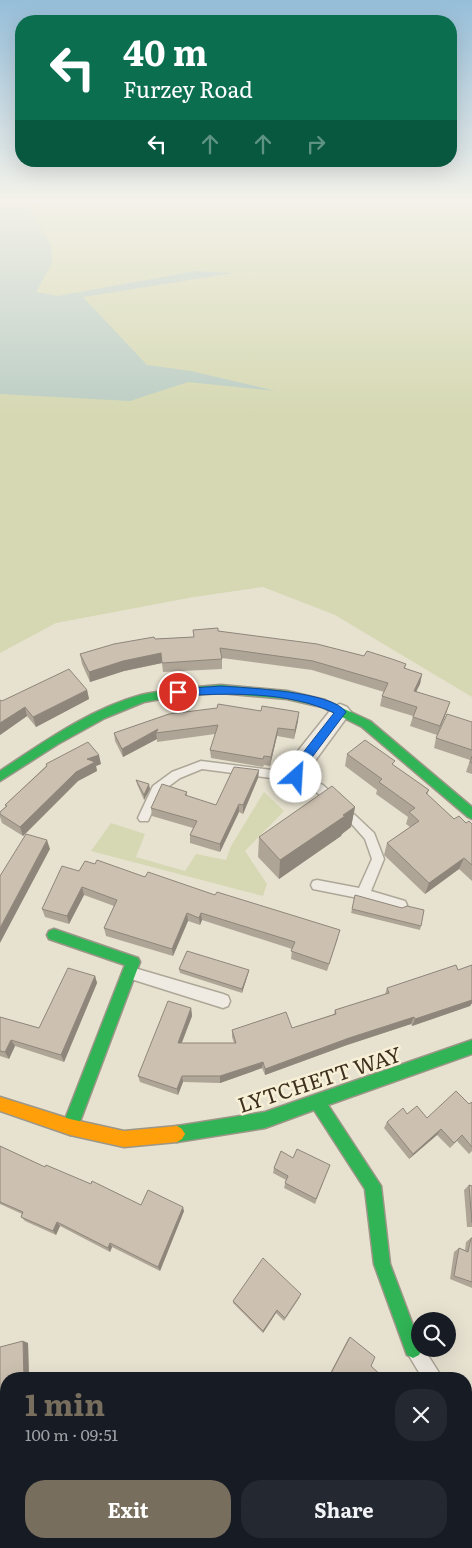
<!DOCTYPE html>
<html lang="en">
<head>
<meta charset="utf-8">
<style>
  :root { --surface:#171b24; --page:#242831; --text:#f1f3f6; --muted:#9ea1a6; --accent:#786e5d }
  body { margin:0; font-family:Literata,serif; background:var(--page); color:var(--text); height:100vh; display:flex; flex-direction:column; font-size:19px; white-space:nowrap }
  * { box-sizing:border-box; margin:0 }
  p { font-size:16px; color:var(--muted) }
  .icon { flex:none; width:28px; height:28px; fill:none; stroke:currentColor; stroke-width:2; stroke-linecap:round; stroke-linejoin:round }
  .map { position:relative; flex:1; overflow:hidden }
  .drawer { position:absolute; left:0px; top:1372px; width:472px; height:176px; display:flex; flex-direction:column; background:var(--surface); border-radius:20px 20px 0 0; box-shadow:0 5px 20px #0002 }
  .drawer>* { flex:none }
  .guide { position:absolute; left:15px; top:15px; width:442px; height:152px; border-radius:20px; box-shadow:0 5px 20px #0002; background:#0b6e4f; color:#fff; overflow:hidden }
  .tools { position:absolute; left:411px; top:1312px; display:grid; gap:10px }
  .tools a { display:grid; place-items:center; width:45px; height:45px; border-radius:50%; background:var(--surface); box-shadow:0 5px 20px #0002; font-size:25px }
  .pin { position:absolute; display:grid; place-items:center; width:42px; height:42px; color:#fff; margin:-21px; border:2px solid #fff; border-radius:50%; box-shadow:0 1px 5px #0007 }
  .me { position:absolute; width:55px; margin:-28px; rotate:26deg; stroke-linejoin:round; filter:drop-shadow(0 0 4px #0008) }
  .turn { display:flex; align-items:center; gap:18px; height:105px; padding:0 25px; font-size:22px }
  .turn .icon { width:65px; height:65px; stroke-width:2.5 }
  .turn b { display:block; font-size:35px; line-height:42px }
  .lanes { display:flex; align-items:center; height:48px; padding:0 25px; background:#0003; justify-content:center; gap:25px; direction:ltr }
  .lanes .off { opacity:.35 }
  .round { display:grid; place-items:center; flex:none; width:52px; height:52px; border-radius:20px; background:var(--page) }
  .head { display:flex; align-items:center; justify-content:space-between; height:85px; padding:0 25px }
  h1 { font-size:30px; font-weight:700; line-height:38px; color:var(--accent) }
  .primary-button { display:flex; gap:10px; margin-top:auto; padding:10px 25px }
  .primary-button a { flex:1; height:58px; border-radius:20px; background:var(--accent); color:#fff; font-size:20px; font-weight:700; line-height:58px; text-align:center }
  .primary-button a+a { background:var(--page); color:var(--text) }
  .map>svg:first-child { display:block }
  .green { fill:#d5d8b2 }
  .water { fill:#bbcdc3 }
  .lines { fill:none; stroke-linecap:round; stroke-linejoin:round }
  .lane-casing { stroke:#ada798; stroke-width:3 }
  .street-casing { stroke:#ada798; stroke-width:3 }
  .fast-casing { stroke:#9c9688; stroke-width:3 }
  .slow-casing { stroke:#9c9688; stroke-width:3 }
  .lane { fill:#efebe2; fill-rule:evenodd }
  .street { fill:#efebe2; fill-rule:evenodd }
  .fast { fill:#30b455; fill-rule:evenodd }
  .slow { fill:#ff9f0a; fill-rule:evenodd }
  .wall { fill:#afa597 }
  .shaded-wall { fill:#8f867b }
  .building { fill:#ccc0b0; stroke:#8f867b }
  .route { fill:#1a73e8; stroke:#114b97 }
  .labels { text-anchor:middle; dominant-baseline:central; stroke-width:5; stroke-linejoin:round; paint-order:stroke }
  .near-street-label { font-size:21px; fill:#3d301f; stroke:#f8f0d6 }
</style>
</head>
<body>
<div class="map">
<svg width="472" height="1548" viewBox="0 0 472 1548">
  <rect width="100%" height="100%" fill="#e7e2d0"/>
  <g class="green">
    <path d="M0,200H472V697L335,615L263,587L194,597L56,623L0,653Z"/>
    <path d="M264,792L284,811L245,851L267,884L263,896L91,851L111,823L145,834L136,857L185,871L196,854L226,860L231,846Z"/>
  </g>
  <path class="water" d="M0,200H43L36,202L30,211L51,245L52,263L36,292L58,296L195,271L234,273L83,297L147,365L191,371L276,391L188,382L130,401L0,394Z"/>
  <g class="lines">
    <defs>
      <g id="lane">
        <path d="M201,761L296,773L323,785L374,833L384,859L371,891L405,901L407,905L405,909L401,911L363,899L313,889L311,885L313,881L317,880L359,888L372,859L365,839L350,822L315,791L294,781L202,769L180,778L161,792L148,821H140L138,818L153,786L172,772Z"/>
        <path d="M131,967L223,994L228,996L230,1001L228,1006L223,1008L131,979L126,977L124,973L126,969Z"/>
        <path d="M417,1345L420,1346V1349H424L443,1379H423L408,1354L411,1348Z"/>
        <path d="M466,1414L472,1416V1440L466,1438Z"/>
      </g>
      <g id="street">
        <path d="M340,704L347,707L351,712L347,717L312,765L304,783L296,786L288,783L285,777L294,756L333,707Z"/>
        <path d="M50,1542H94L96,1548H53Z"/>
      </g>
      <g id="fast">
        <path d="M221,685L287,691L325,700L370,721L472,807V819L468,817L362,727L322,707L287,699L221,693L178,696L144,702L105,718L58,744L0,781V771C44,742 90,709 141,695C167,689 194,687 221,685Z"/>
        <path d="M54,929L138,958L140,962L78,1127L75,1132L70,1135L65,1132L62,1127L125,965L49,939L47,935L49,931Z"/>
        <path d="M472,1040V1054L328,1105L381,1186L390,1264L420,1344V1349H422L419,1355L413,1358L407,1355L374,1264L365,1189L314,1110L265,1128L177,1142L172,1139L169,1134L172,1129L177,1126L265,1112Z"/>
      </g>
      <path id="slow" d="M0,1097L70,1119L124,1131L177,1126L182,1129L185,1134L182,1139L177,1142L124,1147L70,1135L0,1111Z"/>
    </defs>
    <use href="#lane" class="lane-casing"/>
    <use href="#street" class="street-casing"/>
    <use href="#fast" class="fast-casing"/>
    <use href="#slow" class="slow-casing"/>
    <use href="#lane" class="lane"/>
    <use href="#street" class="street"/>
    <use href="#fast" class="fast"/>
    <use href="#slow" class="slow"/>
  </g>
  <g class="wall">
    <path d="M218,631L406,664L405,669L422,674L420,684L416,691L447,711L437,735L410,726L413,716L380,706L382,696L384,692L312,670L222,658V669L163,672L162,663L124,671L90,682L82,664L80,654L155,639L194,637Z"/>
    <path d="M87,690L89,699L36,727L27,716L0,735V700L2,701Z"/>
    <path d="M169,714L298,721L294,739L277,736L270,766L264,765L263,767L211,758L210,750L215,734L157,742V739L123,757L115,741L114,733Z"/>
    <path d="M472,722V774L466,772L470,760L434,748L436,738Z"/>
    <path d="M347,754L394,766L429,790L427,795L454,819L466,823L472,824V881L459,869L425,894L384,855L387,843L410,827L406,824L408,817L376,794L377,790L345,766Z"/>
    <path d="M101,764L96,766L97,771L78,781L23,836L2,823L0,817V812L6,806L5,805L46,766Z"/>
    <path d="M259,770L258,778L243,814L239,812L220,852L190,843V835L193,828L152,816L151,808L187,792V796L216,805Z"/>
    <path d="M136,780L150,789L144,800L137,784Z"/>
    <path d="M355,807L351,827L342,834L341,836L279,879L258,857L259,837Z"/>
    <path d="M95,864L145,877L338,938L327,971L291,959L292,949L202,920L200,925L188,921L173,956L106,936L104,928L114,906L84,895L69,924L45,917L42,909L79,871Z"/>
    <path d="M352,909L421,926L420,930L351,913Z"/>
    <path d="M472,965V1003L470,1006L412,1026L411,1024L347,1045L265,1075L262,1068L220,1083L183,1082L178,1095L140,1082L138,1076L191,1008L192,1016L182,1043H234L232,1037V1030L292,1028L334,1014L335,1010L385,994L387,988L458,970Z"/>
    <path d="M179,969L249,970L248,974L242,993L180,973Z"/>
    <path d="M95,976L97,983L64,1062L15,1046L9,1059L0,1056V1017L39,1028Z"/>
    <path d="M472,1102V1151L469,1154L457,1141L450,1148L437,1135L409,1159L384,1128L387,1122L407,1114L427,1118L469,1104Z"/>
    <path d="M0,1146L45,1167L141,1205L184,1211L160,1271L112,1247L110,1252L60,1226L56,1235L25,1221L21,1217L22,1214L0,1204Z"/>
    <path d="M293,1158L330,1165L315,1204L284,1188L286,1180L273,1173L274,1168Z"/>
    <path d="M469,1185L472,1186V1227H467L464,1190Z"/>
    <path d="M471,1238H472V1288L450,1279L454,1252L459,1248L465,1250L466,1242Z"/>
    <path d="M300,1297L284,1321L276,1313L263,1333L233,1303V1301Z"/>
    <path d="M350,1337L371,1366L385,1379H327L348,1339Z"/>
    <path d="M23,1341L28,1343L29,1379H6V1394L0,1395V1347Z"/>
    <path d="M466,1453L472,1457V1519L466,1515Z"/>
    <path d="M313,1542H314L320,1548H310Z"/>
  </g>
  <g class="shaded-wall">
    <path d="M161,653L162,663L124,671L90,682L89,672L123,661Z"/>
    <path d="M422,674L420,684L412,700L414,691Z"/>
    <path d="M87,690L89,699L36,727L33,717Z"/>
    <path d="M450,702L447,711L437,735L440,726Z"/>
    <path d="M25,707L27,716L0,735V723Z"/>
    <path d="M299,712L298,721L294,739L295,730Z"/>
    <path d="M278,728L277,736L270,766L271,757Z"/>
    <path d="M158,729L156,733L157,739L123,757L122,749Z"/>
    <path d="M99,755L101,764L96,766L97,771L78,781L23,836L20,827L87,759Z"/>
    <path d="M259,770L258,778L243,814V805Z"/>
    <path d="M149,784L150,789L144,800V795Z"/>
    <path d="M239,804V812L220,852V844Z"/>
    <path d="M355,807L351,827L342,834L341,836L279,879L280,860Z"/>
    <path d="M47,840L50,849L0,943V928Z"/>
    <path d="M464,858L459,869L425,894L429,883Z"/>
    <path d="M82,887L84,895L69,924L67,916Z"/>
    <path d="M187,913L188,921L173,956L172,949Z"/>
    <path d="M201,913L202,920L200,925L199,918Z"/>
    <path d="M249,970L248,974L242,993V989Z"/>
    <path d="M95,976L97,983L64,1062L61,1055Z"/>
    <path d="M472,997V1003L470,1006L412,1026L415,1019Z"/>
    <path d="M191,1008L192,1016L179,1049L178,1043Z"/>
    <path d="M414,1017L411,1024L347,1045L265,1075V1069L349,1038Z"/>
    <path d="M11,1040L15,1046L9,1059L5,1052Z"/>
    <path d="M263,1062L262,1068L220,1083V1076Z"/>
    <path d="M182,1076L183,1082L178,1095L177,1089Z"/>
    <path d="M441,1129L437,1135L409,1159L413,1154Z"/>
    <path d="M183,1207L184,1211L160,1271L158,1267Z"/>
    <path d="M57,1222L60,1226L56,1235L53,1231Z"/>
    <path d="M110,1243L112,1247L110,1252L108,1248Z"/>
    <path d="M277,1310L276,1313L263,1333V1331Z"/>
    <path d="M23,1341L28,1343L29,1379H24Z"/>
    <path d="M276,1542H278L285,1548H283Z"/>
  </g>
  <g class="building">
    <path d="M218,628V631L317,644L364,656L367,651L392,659L406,664L404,668L422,674L414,691L450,702L440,726L413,717L417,707L382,696L388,683L313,661L220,648L222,659L162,663L161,653L123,661L89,672L80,654L114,644L154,637L155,639L194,637L193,630Z"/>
    <path d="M69,669L87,690L33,717L25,707L0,723V700L2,701Z"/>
    <path d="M218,704L261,711L262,706L299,712L295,730L278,728L271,757L264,756L263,759L210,750L218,725L156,733L158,729L122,749L114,733L169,714L217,708Z"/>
    <path d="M447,714L472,722V750L436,738Z"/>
    <path d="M365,740L395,761L392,764L429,790L426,793L454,819L459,816L466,823L469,821L472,824V865L464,858L429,883L387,843L419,821L409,812L415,808L379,782L382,779L347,754Z"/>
    <path d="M88,742L99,755L87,759L95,762L76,772L20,827L0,814V812L7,806L5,805L47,766L46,764Z"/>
    <path d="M472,756V763L470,762Z"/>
    <path d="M234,767L259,770L243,805L239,804L220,844L190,835L197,821L151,808L162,784L187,792L185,795L216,805Z"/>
    <path d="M136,780L149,784L144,795Z"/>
    <path d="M332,786L355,807L343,815L345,816L280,860L259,837Z"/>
    <path d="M26,834L47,840L0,928V876Z"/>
    <path d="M97,860L145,877L148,872L215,895L217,892L340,930L329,964L291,951L295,942L201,913L199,918L187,913L172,949L104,928L117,900L82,887L67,916L42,909L62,866L79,871L85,861L95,864Z"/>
    <path d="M355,895L402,908L407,906L424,910L421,926L352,909Z"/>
    <path d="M187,951L249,970L242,989L179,969Z"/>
    <path d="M456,965L458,970L472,965V1000L415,1019L414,1017L349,1038L265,1069L263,1062L220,1076H182L177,1089L138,1076L168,1001L191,1008L178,1043H236L232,1030L286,1012L292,1028L336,1014L335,1010L389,993L387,988Z"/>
    <path d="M68,968L95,976L61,1055L11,1040L5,1052L0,1051V1017L39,1028Z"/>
    <path d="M456,1091L469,1104L472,1102V1147L462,1135L454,1143L441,1129L413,1154L387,1122L403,1108L407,1114L417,1106L427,1118Z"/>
    <path d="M0,1146L45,1167L46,1165L91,1184L92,1181L141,1205L148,1190L183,1207L158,1267L110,1243L108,1248L57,1222L53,1231L21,1217L23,1212L0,1202Z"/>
    <path d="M297,1149L330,1165L316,1199L285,1183L288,1176L274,1168L281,1151L293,1158Z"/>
    <path d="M469,1185L472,1186V1223Z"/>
    <path d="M471,1238H472V1282L454,1276L459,1248L468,1252Z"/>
    <path d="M263,1258L301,1294L285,1318L277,1310L263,1331L233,1301Z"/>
    <path d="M350,1337L375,1357L371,1366L385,1379H328Z"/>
    <path d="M23,1341L24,1379H6V1392L0,1393V1347Z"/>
    <path d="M466,1453L472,1457V1517L466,1513Z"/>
    <path d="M208,1542H276L283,1548H206Z"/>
    <path d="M315,1545L319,1548H314Z"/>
  </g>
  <linearGradient id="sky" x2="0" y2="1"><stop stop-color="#96bed9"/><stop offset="0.48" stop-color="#f4f2ea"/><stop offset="1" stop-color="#f4f2ea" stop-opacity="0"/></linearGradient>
  <rect width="472" height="416" fill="url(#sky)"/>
  <path class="route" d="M221,686C246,688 331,691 346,712L307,764L300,781L296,782L290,777L298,759L334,713C289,691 227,693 178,696L173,692L178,689Z"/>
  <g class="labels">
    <g class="near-street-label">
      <text transform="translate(319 1078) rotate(-18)">LYTCHETT WAY</text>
    </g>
  </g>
</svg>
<div class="tools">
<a><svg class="icon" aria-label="search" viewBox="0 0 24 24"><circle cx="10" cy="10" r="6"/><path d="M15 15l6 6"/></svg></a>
</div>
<div class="pin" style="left:178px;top:692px;background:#d93025"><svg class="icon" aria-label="arrive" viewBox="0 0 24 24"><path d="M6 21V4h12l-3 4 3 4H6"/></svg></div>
<svg class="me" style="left:296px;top:777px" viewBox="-20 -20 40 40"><circle r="19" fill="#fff"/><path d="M0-13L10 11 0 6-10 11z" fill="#1a73e8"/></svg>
<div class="guide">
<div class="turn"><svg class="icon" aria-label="left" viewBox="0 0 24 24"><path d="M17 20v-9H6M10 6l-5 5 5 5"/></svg><div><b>40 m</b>Furzey Road</div></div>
<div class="lanes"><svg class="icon" aria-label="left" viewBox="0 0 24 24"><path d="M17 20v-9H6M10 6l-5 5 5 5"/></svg><svg class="icon off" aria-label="ahead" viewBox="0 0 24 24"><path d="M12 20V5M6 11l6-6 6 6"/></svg><svg class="icon off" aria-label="ahead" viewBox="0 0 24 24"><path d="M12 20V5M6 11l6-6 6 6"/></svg><svg class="icon off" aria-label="right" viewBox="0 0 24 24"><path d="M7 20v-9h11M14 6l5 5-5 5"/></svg></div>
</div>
<section class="drawer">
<div class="head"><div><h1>1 min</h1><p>100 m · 09:51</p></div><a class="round"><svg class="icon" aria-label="close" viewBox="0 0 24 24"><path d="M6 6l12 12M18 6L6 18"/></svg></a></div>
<div class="primary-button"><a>Exit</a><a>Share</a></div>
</section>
</div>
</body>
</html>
